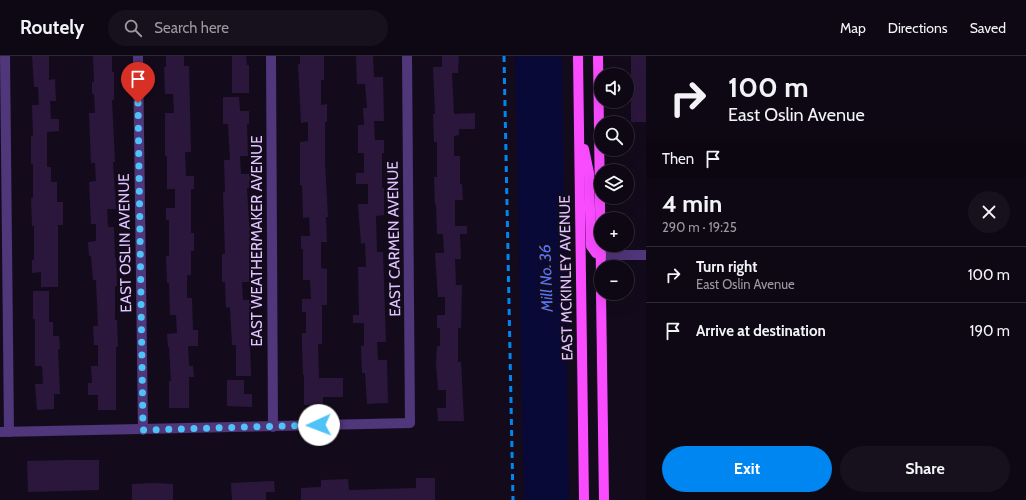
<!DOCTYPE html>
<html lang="en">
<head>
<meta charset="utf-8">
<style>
  :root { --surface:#0e0814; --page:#17111d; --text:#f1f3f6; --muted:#9b9aa0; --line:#2e2934; --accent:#0086f0 }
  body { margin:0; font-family:Cabin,sans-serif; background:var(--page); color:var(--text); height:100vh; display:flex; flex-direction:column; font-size:15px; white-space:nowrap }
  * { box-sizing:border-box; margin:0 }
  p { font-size:13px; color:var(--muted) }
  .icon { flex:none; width:22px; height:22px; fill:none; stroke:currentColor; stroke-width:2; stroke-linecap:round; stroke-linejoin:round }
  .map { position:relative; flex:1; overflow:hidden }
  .sheet { display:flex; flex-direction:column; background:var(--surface); width:380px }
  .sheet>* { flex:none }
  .banner { background:#0e0814; color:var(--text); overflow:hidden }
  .tools { position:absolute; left:594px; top:12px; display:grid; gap:8px }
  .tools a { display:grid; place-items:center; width:40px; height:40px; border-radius:50%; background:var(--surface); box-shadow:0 4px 16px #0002,0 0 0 1px var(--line); font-size:20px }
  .pin { position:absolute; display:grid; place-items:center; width:34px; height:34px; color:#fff; margin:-41px -17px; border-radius:50% 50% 50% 0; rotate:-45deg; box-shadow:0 0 4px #0007 }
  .pin .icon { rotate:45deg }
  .me { position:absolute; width:44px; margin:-22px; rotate:268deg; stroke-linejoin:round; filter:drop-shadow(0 0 3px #0008) }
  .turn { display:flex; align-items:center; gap:14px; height:84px; padding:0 16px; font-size:18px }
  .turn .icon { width:52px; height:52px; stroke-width:2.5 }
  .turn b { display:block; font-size:28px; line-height:34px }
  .then { display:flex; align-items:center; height:38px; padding:0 16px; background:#0003; gap:8px; font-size:15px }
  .round { display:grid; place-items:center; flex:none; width:42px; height:42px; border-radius:21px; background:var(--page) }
  .headline { display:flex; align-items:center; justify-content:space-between; height:68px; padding:0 16px }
  h1 { font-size:24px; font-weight:700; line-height:30px }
  .button { display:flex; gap:8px; margin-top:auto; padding:8px 16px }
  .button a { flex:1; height:46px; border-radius:24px; background:var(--accent); color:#fff; font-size:16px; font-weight:700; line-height:46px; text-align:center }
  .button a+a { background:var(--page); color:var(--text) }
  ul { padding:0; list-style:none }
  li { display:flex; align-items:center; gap:12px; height:56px; padding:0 16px; border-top:1px solid var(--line) }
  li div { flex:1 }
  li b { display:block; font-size:15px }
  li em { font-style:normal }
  header { display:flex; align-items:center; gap:24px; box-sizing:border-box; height:56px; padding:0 20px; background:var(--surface); border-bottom:1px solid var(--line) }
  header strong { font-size:19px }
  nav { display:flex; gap:22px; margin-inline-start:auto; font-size:14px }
  .search { width:280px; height:36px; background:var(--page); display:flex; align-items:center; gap:10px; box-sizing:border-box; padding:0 14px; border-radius:22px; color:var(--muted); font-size:15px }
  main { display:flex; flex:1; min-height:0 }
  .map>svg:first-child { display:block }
  .water { fill:#080937 }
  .building { fill:#2b173c }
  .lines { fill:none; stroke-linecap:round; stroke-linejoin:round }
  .minor { stroke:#50367a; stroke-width:10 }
  .major { stroke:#f94cff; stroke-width:10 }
  .rail { stroke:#0086f0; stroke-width:3; stroke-dasharray:6 5; stroke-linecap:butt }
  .route { stroke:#4fc3f7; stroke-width:7; stroke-dasharray:0 12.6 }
  .labels { text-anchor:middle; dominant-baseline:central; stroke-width:4; stroke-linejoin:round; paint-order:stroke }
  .street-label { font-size:15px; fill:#e0c5ff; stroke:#130b1b }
  .water-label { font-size:16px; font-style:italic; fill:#5375ff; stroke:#130b1b }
</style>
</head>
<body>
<header>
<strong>Routely</strong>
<div class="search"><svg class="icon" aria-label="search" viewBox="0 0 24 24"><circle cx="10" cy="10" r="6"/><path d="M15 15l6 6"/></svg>Search here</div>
<nav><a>Map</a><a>Directions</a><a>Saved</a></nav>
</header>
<main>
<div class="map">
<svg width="646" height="444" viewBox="0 0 646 444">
  <rect width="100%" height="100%" fill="#130b1b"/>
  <path class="water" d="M515,0H562L569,444H524Z"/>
  <g class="building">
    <path d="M32,0H49V24L55,23L56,45H50L51,63H59V75L47,76V111H51V126H57V146H63V169H58V231H41V216L32,217V204H34V170H32L31,142H33V108H31V80H33L32,49H39L38,31H34Z"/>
    <path d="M93,0H112V16H114V44H112L115,106H113L116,153H107L108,171H114L115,202H116L117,230H115V264H117L118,291H116V354H98V339H88V327H92L91,310H98V289H94L93,270H98L96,224H93L91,200H89L88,186L96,185V168H91L89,126L96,125L95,107H91L89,57H95L94,38H92V26H94Z"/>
    <path d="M166,0H184V10H189L191,96H185L186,120H194V133H191V177H194V195H191V219H187V242H192L193,274H198V290H188L189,310H193L194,321H189V352H169V325H171L169,291H168L167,278L177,277L176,259H170L169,227H167L166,200H169V164H166V152H175V133H167V100H165V57H174L173,38H165L164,11H166Z"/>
    <path d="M232,0H246L247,9H249V37H232Z"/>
    <path d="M300,0H324V24H321V49L327,48V66H325V107L328,161H326L327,186H321V212L327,213V249H322V288H318L319,322H343V341H323V349H304V319H303L302,291V277H306V256H302V243H311L310,224H303V193H301V180H310L309,161L303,162L302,129H300V86L308,85V66L301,67L298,8H300Z"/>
    <path d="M356,0H373L374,21H383L384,65H374L375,84H384V97H382V132H384V159L376,160L377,196H383L386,286H377L378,304H387L388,347L367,348L365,317H362L361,290H364V267H353V259H359L358,211H366L365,187L361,188L358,148H368V128H356V117H364V97H358V69H364L363,52H367L365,28H357Z"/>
    <path d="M442,0H459L458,17H452L454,58L475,57V73H459V79L454,80V100H460V128H462L463,144H455V170H467V178H460L461,203H455L456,229H462L461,272H458V306H461L464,365H438L437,352H446V334H438L436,308L437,290H440V272H437V259H445V241H438L435,197H444L443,178H437L436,148H435L434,121H437V86H434L433,58H435L433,11H442Z"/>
    <rect x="631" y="0" width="15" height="66"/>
    <path d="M223,41H239L240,55H249V68H247L248,100H240L241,118H250V132H247L249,167H250L249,226H242L243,244H252V257H249L251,320H236V289H232L230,251L226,252L225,226H222V198H225L223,136H225L224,104H230L228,68H223Z"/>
    <path d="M33,235H49V266H53V280H59L60,293H58L60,338H54V353L37,354L35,328H43L42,310H35V263H33Z"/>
    <path d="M227,324H244V338H252V351L227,350Z"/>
    <path d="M67,404H99V434L28,436L27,405Z"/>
    <path d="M416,422H435V444H301V432L321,431V424L348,423L349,434L416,432Z"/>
    <path d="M274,425L275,436H266V444H232L231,427Z"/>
    <path d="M155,427L173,428V444H132V428Z"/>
  </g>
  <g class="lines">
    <g class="minor">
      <path d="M5,0L9,376"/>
      <path d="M138,0L143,374"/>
      <path d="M271,0L273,371"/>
      <path d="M601,199H646"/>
      <path d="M0,376L410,367L407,0"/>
    </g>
    <g class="major">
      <path d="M578,0L584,444"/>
      <path d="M598,0L601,220"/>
      <path d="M584,93L589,117L591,190L596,197L601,199"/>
      <path d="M601,237L604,444"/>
    </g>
    <path class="rail" d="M504,0L513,444"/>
  </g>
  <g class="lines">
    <path class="route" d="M138,47L143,374L319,369"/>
  </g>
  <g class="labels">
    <g class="street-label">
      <text transform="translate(394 183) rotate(-91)">EAST CARMEN AVENUE</text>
      <text transform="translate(257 185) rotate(-90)">EAST WEATHERMAKER AVENUE</text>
      <text transform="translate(125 187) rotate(-91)">EAST OSLIN AVENUE</text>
      <text transform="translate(566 222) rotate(-91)">EAST MCKINLEY AVENUE</text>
    </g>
    <g class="water-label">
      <text transform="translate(546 222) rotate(-92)">Mill No. 36</text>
    </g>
  </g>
</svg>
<div class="tools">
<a><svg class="icon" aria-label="sound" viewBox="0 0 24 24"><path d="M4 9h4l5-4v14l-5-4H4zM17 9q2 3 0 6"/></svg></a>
<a><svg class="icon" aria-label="search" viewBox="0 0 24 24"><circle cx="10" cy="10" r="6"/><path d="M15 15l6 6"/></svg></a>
<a><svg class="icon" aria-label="layers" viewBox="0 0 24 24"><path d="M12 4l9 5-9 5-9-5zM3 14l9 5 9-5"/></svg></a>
<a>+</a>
<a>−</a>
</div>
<div class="pin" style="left:138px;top:47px;background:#d93025"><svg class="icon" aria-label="arrive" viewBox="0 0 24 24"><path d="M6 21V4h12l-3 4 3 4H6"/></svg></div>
<svg class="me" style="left:319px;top:369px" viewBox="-20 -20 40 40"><circle r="19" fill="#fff"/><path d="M0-13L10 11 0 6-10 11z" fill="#4fc3f7"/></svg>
</div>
<section class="sheet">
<div class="banner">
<div class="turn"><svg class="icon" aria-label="right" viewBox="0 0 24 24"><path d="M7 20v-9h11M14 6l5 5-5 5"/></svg><div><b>100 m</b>East Oslin Avenue</div></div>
<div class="then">Then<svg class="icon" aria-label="arrive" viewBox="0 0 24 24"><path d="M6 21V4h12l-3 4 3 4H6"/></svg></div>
</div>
<div class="headline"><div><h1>4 min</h1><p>290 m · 19:25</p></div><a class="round"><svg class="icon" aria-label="close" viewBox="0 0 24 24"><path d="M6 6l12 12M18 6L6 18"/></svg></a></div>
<ul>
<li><svg class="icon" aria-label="right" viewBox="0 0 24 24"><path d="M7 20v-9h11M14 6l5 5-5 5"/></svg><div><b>Turn right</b><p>East Oslin Avenue</p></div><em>100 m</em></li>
<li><svg class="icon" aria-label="arrive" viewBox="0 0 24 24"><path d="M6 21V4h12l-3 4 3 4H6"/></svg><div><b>Arrive at destination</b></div><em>190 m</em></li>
</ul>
<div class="button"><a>Exit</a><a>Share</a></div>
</section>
</main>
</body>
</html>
